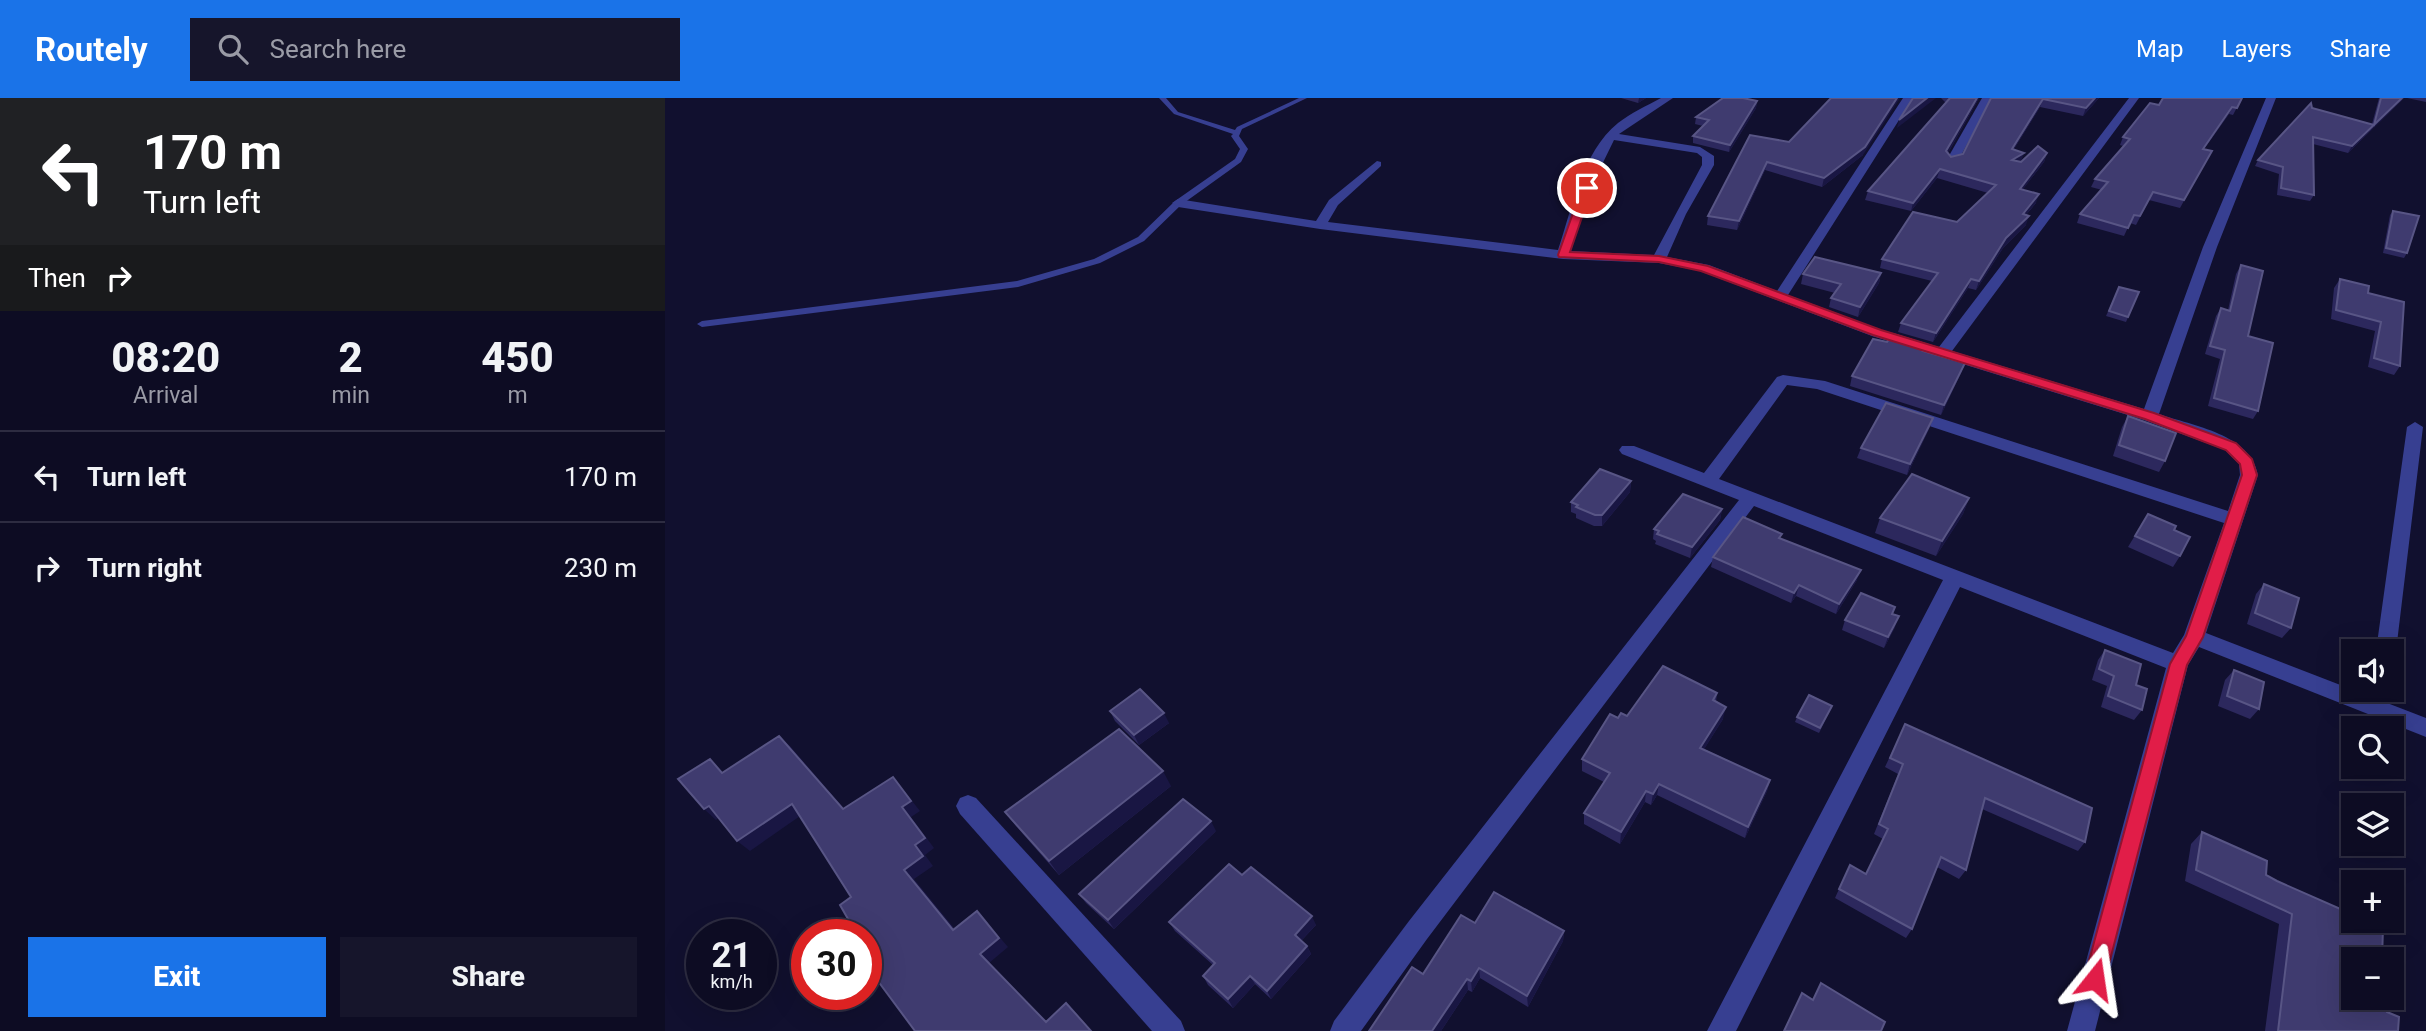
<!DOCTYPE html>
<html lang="en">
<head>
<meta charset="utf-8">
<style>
  :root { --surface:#0d0c23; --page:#16152b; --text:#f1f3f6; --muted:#9a9ba6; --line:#2d2c41; --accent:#1a73e8 }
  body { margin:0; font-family:Roboto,sans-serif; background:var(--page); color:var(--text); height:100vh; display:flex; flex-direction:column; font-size:26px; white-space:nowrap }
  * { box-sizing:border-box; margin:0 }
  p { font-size:23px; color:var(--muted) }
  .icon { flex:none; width:38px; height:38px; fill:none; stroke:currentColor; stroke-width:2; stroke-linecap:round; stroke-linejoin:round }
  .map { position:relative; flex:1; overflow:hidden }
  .panel { display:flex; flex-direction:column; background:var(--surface); width:665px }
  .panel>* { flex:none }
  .hud { background:#202124; color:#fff; overflow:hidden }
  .fabs { position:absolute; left:1676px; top:541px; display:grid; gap:14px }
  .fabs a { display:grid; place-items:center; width:63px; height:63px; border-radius:0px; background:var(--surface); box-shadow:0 7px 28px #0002,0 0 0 2px var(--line); font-size:35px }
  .speed { position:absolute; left:21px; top:821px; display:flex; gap:14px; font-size:35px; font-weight:700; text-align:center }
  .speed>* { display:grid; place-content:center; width:91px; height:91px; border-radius:50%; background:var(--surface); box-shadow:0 7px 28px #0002,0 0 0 2px var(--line); line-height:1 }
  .speed small { font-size:18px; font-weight:400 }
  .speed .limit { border:10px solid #d22; background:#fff; color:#111 }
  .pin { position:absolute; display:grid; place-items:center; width:60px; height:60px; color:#fff; margin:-30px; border:4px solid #fff; border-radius:50%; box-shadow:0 2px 7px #0007 }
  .me { position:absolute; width:77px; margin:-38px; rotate:15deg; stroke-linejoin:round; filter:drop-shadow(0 0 5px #0008) }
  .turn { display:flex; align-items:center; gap:24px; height:147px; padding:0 28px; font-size:32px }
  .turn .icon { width:91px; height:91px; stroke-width:2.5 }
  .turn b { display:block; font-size:49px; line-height:60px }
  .then { display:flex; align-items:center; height:66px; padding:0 28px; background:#0003; gap:14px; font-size:26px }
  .eta { display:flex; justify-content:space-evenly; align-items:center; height:119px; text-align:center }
  .eta b { font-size:42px; font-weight:800; line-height:49px }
  .primary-button { display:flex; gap:14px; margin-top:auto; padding:14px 28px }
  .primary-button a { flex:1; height:80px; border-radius:0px; background:var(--accent); color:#fff; font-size:28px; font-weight:800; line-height:80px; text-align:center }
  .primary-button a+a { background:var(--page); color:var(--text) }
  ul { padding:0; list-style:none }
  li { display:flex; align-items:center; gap:21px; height:91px; padding:0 28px; border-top:2px solid var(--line) }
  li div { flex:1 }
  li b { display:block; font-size:26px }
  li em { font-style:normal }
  header { display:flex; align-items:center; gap:42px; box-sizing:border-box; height:98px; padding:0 35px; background:var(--accent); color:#fff }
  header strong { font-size:33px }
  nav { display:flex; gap:38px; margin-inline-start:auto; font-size:24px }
  .search { width:490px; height:63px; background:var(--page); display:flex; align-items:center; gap:18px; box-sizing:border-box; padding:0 24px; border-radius:0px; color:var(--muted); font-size:26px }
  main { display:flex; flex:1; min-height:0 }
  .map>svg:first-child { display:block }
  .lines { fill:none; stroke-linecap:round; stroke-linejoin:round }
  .service { fill:#373f91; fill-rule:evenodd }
  .minor { fill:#373f91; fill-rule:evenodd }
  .wall { fill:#2c285d }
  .shaded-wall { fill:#191643 }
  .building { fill:#3f3b6f; stroke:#585585; stroke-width:2 }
  .route { fill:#e11d48; stroke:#92132f; stroke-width:2 }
</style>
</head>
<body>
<header>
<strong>Routely</strong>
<div class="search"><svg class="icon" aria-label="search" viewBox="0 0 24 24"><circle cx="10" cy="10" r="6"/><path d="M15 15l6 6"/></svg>Search here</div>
<nav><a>Map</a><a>Layers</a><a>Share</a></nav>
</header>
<main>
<section class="panel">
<div class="hud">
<div class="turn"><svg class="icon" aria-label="left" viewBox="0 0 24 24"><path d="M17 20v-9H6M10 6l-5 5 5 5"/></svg><div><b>170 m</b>Turn left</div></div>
<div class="then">Then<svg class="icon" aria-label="right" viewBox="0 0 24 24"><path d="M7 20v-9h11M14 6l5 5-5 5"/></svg></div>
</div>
<div class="eta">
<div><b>08:20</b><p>Arrival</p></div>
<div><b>2</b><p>min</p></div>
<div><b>450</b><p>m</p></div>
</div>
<ul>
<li><svg class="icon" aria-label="left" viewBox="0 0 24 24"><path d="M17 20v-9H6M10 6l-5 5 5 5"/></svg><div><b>Turn left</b></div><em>170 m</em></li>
<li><svg class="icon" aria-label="right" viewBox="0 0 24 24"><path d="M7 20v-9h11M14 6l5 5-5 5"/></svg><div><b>Turn right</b></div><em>230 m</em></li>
</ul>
<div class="primary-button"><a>Exit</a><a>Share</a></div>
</section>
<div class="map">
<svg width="1761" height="933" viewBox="0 0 1761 933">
  <rect width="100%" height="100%" fill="#11102f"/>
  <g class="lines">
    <path class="service" d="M494,0H501L513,14L570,32L572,29L634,0H642L577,31L574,38L583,51L576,64L516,107L479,143L435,165L353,189L37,229L32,226L37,223L352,183L429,161L473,139L510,103L570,61L575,51L566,38L568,36L509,16Z"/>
    <g class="minor">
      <path d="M996,0H1008L954,36L1035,49L1049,58V67L1021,116L1002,159L1044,167L1112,193L1238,0H1248L1123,197L1217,232L1274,249L1464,0H1474L1287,253L1479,311L1538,149L1601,0H1611L1552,149L1494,316C1528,328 1586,336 1593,377L1541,535L1761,620V639L1534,549L1523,567L1430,933H1402L1501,570L1295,489L1071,933H1042L1278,482L1089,408L762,841L696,933H665L669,923L744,823L1074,402L957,356L954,352L957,348H969L1039,375L1112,279L1118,277L1160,283L1563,413L1575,377L1574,366L1560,352L1479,322L1207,238L1035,173L994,165L898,161L655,131L513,109L507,105L513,101L651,123L664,102L712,63L716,64V68L673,107L663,124L893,152C907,111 917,54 953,25C966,15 981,8 996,0ZM949,42L1032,55L1037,59V67L989,157L906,153L927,87ZM1122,287L1152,291L1559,425L1519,537L1508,555L1054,381Z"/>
      <path d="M1317,0H1327L1293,63L1283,65L1281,63Z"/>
      <path d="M1750,324L1758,329L1731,553L1727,559V553H1711L1742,329Z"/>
      <path d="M303,697L311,700L516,923L520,933H487L295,716L291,708L295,700Z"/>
    </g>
  </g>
  <g class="wall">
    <path d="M956,0H981L973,5Z"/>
    <path d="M1276,0H1314L1283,55L1286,59L1298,56L1326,0H1434L1418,18L1375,9L1349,51L1356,63L1382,55L1379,64L1358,91L1371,105L1361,117V127L1338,150L1311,192L1303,190L1268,244L1233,234L1236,225L1267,183L1215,170L1217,161L1292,124L1323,95L1272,80L1246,113L1200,102L1203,93L1281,5Z"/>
    <path d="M1577,0L1568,17L1564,16L1539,51L1543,60L1515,110L1484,102L1471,127L1465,125L1459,138L1412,125L1415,116L1437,92L1426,89L1430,81L1458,48L1455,47L1458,39L1494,7Z"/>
    <path d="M1714,0H1739L1683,55L1648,46L1649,97L1645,103L1612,97L1614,76L1590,68L1593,62L1647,10L1707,26Z"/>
    <path d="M1742,0H1761V4Z"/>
    <path d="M1092,3L1091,10L1064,54L1028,45V38L1038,28L1030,26L1031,19Z"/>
    <path d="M1085,37L1198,57L1157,89L1100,72L1072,132L1042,127L1043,118Z"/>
    <path d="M1728,113L1742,155L1739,160L1718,155L1725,117Z"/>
    <path d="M1576,167L1583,238L1593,313L1588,321L1543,308L1555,261L1540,256L1551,218L1556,210L1563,212L1571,176Z"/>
    <path d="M1216,175L1214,185L1193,219L1164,209L1166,200L1170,195L1136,186L1138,176Z"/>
    <path d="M1675,181L1703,195L1735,268L1729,277L1703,269L1710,233L1666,221L1669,190Z"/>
    <path d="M1454,189L1474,194L1461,224L1441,218Z"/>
    <path d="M1222,244L1263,247L1260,254L1300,265L1296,275L1276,317L1185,288L1187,278Z"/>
    <path d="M1463,318L1500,363L1494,374L1448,358L1457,329Z"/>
    <path d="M1268,320L1264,331L1242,377L1192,360L1196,350Z"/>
    <path d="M966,383L965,394L937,428H929L911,420V416L906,414V404Z"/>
    <path d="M1304,400L1298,416L1271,458L1210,435L1215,420Z"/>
    <path d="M1057,411L1055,422L1025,460L990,446L991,443L988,441L989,431Z"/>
    <path d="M1483,416L1515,458L1508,469L1463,449Z"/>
    <path d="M1116,441L1192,482L1171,516L1131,498L1126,505L1046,469L1048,459Z"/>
    <path d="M1599,486L1626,530L1617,540L1582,526L1591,496Z"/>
    <path d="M1228,516L1230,529L1219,550L1177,532L1180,522Z"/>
    <path d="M1440,552L1471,587L1477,612L1469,622L1436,609L1442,588L1427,582L1433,562Z"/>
    <path d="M1569,572L1594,611L1585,621L1553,608L1560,582Z"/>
    <path d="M1052,595L1051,604L1058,621L1039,651L1105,682L1102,693L1080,740L992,697L986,707L980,704L955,746L919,726V715L939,684L917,673V661L953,620L962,618Z"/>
    <path d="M445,613L504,625L474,647L450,623Z"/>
    <path d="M1165,613L1154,635L1130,624L1132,619Z"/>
    <path d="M1240,626L1420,744L1413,753L1317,711L1301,772L1294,781L1272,769L1247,831L1241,840L1170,800L1185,767L1201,776L1218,741L1209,736L1233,676L1220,669Z"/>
    <path d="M506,688L394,777L351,728L340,714Z"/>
    <path d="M551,733L449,831L421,805L414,796Z"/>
    <path d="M1537,734L1601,777L1689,861L1733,933H1600L1614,826L1520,783L1526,746Z"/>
    <path d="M577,777L651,827L636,843L642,848L646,856L606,901L590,886L568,910L543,887L538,878L548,867L510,833L504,824Z"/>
    <path d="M810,825L899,833L898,843L863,909L815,880L807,894L803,892L776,933H704Z"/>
  </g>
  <g class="shaded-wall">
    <path d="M974,0H981L973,5Z"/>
    <path d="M1232,0H1235L1198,57L1157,89L1159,80Z"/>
    <path d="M1262,0H1271L1232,30L1234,22Z"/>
    <path d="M1312,0H1314L1279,62L1281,53Z"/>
    <path d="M1430,0H1434L1418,18L1421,10Z"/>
    <path d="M1737,0H1739L1683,55L1687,48Z"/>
    <path d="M1378,1L1375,9L1344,59L1347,51Z"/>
    <path d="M1092,3L1091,10L1064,54L1065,47Z"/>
    <path d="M1567,9L1564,16L1534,58L1538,51Z"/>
    <path d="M1359,55L1356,64L1344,70L1347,62Z"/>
    <path d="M1382,55L1379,64L1352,99L1355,91Z"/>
    <path d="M1102,64L1100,72L1072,132L1074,123Z"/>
    <path d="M1275,71L1272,80L1246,113L1248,105Z"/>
    <path d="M1374,96L1371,105L1354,125L1358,116Z"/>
    <path d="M1364,118L1361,127L1338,150L1311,192L1314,183L1341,140Z"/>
    <path d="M1216,175L1214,185L1193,219L1195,209Z"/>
    <path d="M1306,181L1303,190L1268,244L1271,235Z"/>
    <path d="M1300,265L1296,275L1276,317L1279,307Z"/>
    <path d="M1268,320L1264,331L1242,377L1245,366Z"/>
    <path d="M966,383L965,394L937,428V417Z"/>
    <path d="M1304,400L1298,416L1271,458L1277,443Z"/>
    <path d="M1057,411L1055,422L1025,460L1027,449Z"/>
    <path d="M1196,472L1192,482L1171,516L1174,506Z"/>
    <path d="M1134,487L1131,498L1126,505L1129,495Z"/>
    <path d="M1234,518L1230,529L1219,550L1223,539Z"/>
    <path d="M1061,609L1058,621L1033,661L1035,650Z"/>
    <path d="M499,615L504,625L474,647L469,637Z"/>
    <path d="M114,638L125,648L188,721L178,711Z"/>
    <path d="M498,673L506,688L394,777L384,763Z"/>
    <path d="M228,679L255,713L246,719L269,750L260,757L268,768L249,781L298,841L288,832L239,772L250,747Z"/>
    <path d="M1105,682L1102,693L1080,740L1083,729Z"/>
    <path d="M994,686L992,697L986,707L988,696Z"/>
    <path d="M981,693L980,704L955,746L956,734Z"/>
    <path d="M127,706L138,716L85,753L72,743Z"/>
    <path d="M44,708L56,718L51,722L39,711Z"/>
    <path d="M546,723L551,733L449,831L443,822Z"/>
    <path d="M312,813L343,849L324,865L315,856Z"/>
    <path d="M647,818L651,827L633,846L630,837Z"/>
    <path d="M899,833L898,843L863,909L862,898Z"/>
    <path d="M642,848L646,856L606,901L602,893Z"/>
    <path d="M814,870L815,880L807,894L806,883Z"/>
    <path d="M204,871L216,880L201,891V873Z"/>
    <path d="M585,878L590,886L568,910L563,901Z"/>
    <path d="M802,881L803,892L776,933H767Z"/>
    <path d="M177,896H195L187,903Z"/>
  </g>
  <g class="building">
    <path d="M1058,0H1078L1092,3L1065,47L1028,38L1044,22L1031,19Z"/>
    <path d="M1166,0H1232L1200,49L1159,80L1102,64L1074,123L1043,118L1085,37L1124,44Z"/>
    <path d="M1248,0H1262L1234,22Z"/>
    <path d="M1285,0H1312L1281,53L1286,59L1298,56L1326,0H1430L1421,10L1378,1L1347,51L1359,55L1347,62L1356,64L1373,48L1382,55L1355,91L1374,96L1358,116L1364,118L1341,140L1314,183L1306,181L1271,235L1236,225L1273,175L1217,161L1248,114L1292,124L1331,87L1275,71L1248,105L1203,93Z"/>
    <path d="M1498,0H1577L1572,10L1567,9L1538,51L1547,53L1519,102L1488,94L1475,118L1469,117L1463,130L1415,116L1443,84L1430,81L1465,41L1458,39L1485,5L1494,7Z"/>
    <path d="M1716,0H1737L1687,48L1648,39L1649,97L1616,90L1618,69L1593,62L1646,5L1647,10L1709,27Z"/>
    <path d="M1728,113L1754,118L1742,155L1721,150Z"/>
    <path d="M1150,159L1216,175L1195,209L1166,200L1176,186L1138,176Z"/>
    <path d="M1576,167L1598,173L1583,238L1608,245L1593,313L1549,300L1560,252L1545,248L1556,210L1565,213Z"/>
    <path d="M1675,181L1704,188L1703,195L1739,204L1735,268L1709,260L1716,224L1671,212Z"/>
    <path d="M1454,189L1474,194L1463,219L1444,213Z"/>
    <path d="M1228,236L1263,247L1258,253L1300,265L1279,307L1187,278L1208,241L1222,244Z"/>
    <path d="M1221,305L1268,320L1245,366L1196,350Z"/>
    <path d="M1463,318L1511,335L1500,363L1454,347Z"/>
    <path d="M935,371L966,383L937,417H930L911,409L913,407L906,404Z"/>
    <path d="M1247,376L1304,400L1277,443L1215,420Z"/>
    <path d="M1018,396L1057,411L1027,449L992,436L994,433L989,431Z"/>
    <path d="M1483,416L1511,428L1509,432L1525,439L1515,458L1470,438Z"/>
    <path d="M1078,419L1117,436L1114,440L1196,472L1174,506L1134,487L1129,495L1048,459Z"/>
    <path d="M1599,486L1634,500L1626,530L1590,515Z"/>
    <path d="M1196,495L1230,509L1227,516L1234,518L1223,539L1180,522Z"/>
    <path d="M1440,552L1476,566L1471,587L1482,591L1477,612L1443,598L1449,578L1434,571Z"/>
    <path d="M998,568L1052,595L1048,602L1061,609L1035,650L1105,682L1083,729L994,686L988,696L981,693L956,734L919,715L945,675L917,661L945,616L953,620L956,615L962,618Z"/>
    <path d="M1569,572L1599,584L1594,611L1562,598Z"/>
    <path d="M475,591L499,615L469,637L445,613Z"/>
    <path d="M1144,597L1167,608L1155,630L1132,619Z"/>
    <path d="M1240,626L1427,710L1420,744L1320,700L1301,772L1276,759L1247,831L1174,791L1185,767L1201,776L1223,731L1214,726L1238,666L1225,660Z"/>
    <path d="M454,631L498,673L384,763L340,714Z"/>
    <path d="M114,638L178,711L228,679L246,703L237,709L260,740L250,747L258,758L239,772L288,832L312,813L334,840L315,856L381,924L401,905L426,933H250L204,871L201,873V836H163L183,821L175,807L186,799L127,706L72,743L44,708L39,711L13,681L45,661L57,675Z"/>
    <path d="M518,701L546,723L443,822L414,796Z"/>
    <path d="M1537,734L1602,763L1601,777L1612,783L1689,817V822H1701L1718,830L1717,861H1689V900H1723L1722,914L1734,919L1733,933H1613L1627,816L1531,772Z"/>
    <path d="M564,766L577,777L586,769L647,818L630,837L642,848L602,893L585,878L563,901L538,878L550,865L504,824Z"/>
    <path d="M829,794L899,833L862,898L814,870L806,883L802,881L767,933H704L747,869L758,876L796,817L810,825Z"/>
    <path d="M1156,885L1220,924L1216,933H1119L1137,895L1148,902Z"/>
  </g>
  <path class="route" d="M922,87L927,90L905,154L994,158L1043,168L1216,232L1489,315L1571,345L1587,361L1592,377L1538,539L1522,567L1438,889L1430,892L1422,889L1419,881L1505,566L1521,538L1577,377L1575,366L1561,352L1480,321L1208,237L1036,173L994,164L894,159L893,157L917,90Z"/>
</svg>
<div class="fabs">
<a><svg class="icon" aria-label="sound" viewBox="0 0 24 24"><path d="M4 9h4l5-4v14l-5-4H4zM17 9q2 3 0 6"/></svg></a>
<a><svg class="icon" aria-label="search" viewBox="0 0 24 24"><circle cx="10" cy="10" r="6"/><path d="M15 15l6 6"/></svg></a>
<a><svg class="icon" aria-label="layers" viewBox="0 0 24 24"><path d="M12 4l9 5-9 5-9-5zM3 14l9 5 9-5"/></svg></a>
<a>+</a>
<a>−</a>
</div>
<div class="speed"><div>21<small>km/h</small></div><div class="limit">30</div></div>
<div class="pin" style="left:922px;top:90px;background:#d93025"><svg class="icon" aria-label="arrive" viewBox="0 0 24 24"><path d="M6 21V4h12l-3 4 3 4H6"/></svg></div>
<svg class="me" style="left:1430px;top:881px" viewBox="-20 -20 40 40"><path d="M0-17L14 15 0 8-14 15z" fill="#e11d48" stroke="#fff" stroke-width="4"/></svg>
</div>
</main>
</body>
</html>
